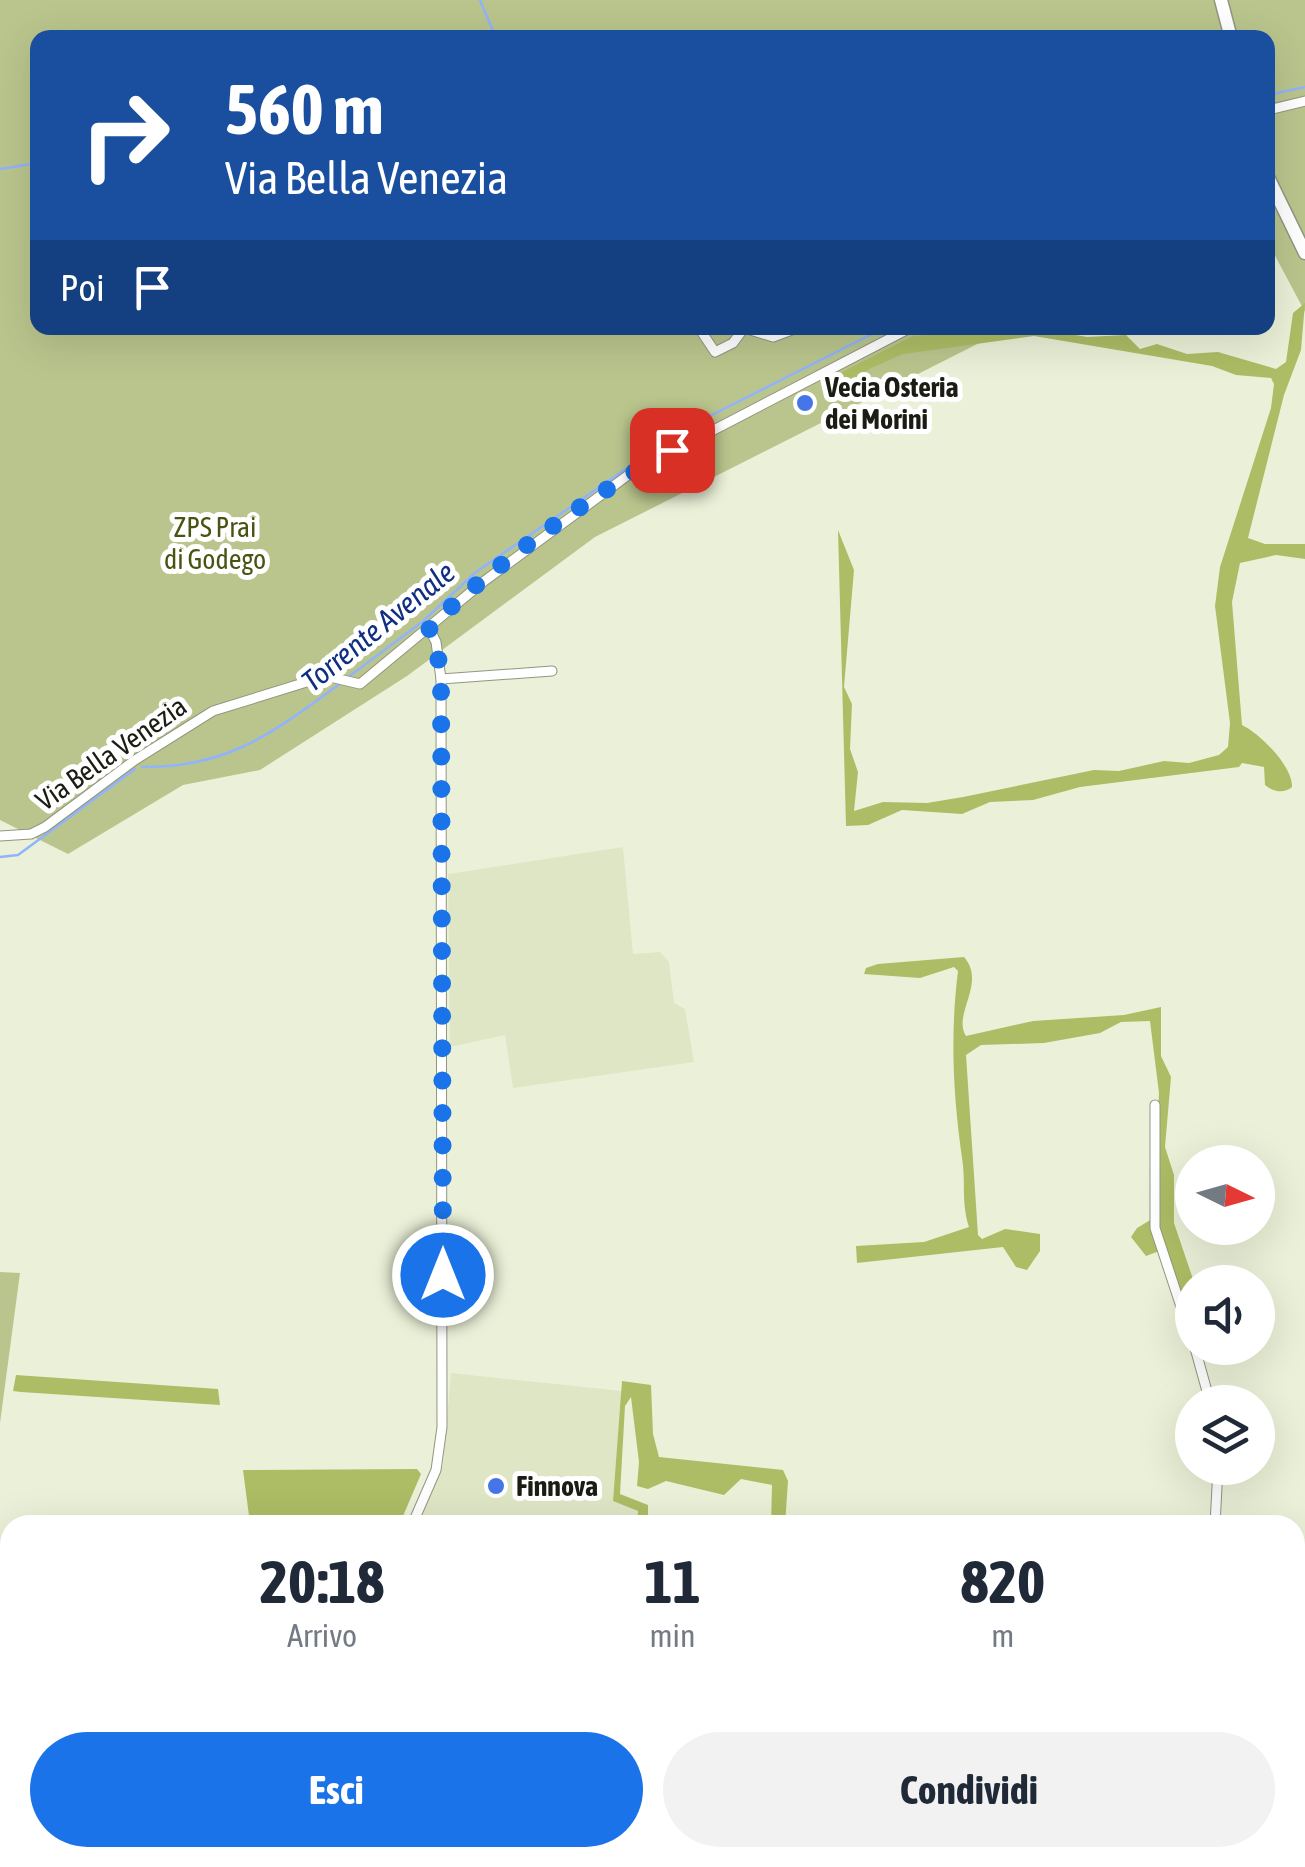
<!DOCTYPE html>
<html lang="it">
<head>
<meta charset="utf-8">
<style>
  :root { --surface:#fff; --page:#f2f2f3; --text:#1f2937; --muted:#747a83; --accent:#1a73e8 }
  body { margin:0; font-family:"Asap Condensed",sans-serif; background:var(--page); color:var(--text); height:100vh; display:flex; flex-direction:column; font-size:38px; white-space:nowrap }
  * { box-sizing:border-box; margin:0 }
  p { font-size:32px; color:var(--muted) }
  .icon { flex:none; width:55px; height:55px; fill:none; stroke:currentColor; stroke-width:2; stroke-linecap:round; stroke-linejoin:round }
  .map { position:relative; flex:1; overflow:hidden }
  .side { position:absolute; left:0px; top:1515px; width:1305px; height:352px; display:flex; flex-direction:column; background:var(--surface); border-radius:30px 30px 0 0; box-shadow:0 10px 40px #0002 }
  .side>* { flex:none }
  .guide { position:absolute; left:30px; top:30px; width:1245px; height:305px; border-radius:20px; box-shadow:0 10px 40px #0002; background:#1a4fa0; color:#fff; overflow:hidden }
  .needle { width:65px; rotate:95deg }
  .buttons { position:absolute; left:1175px; top:1145px; display:grid; gap:20px }
  .buttons a { display:grid; place-items:center; width:100px; height:100px; border-radius:50%; background:var(--surface); box-shadow:0 10px 40px #0002; font-size:50px }
  .pin { position:absolute; display:grid; place-items:center; width:85px; height:85px; color:#fff; margin:-42px; border-radius:20px; box-shadow:0 5px 15px #0006 }
  .me { position:absolute; width:110px; margin:-55px; rotate:0deg; stroke-linejoin:round; filter:drop-shadow(0 0 8px #0008) }
  .turn { display:flex; align-items:center; gap:35px; height:210px; padding:0 30px; font-size:45px }
  .turn .icon { width:130px; height:130px; stroke-width:2.5 }
  .turn b { display:block; font-size:70px; line-height:85px }
  .then { display:flex; align-items:center; height:95px; padding:0 30px; background:#0003; gap:20px; font-size:38px }
  .eta { display:flex; justify-content:space-evenly; align-items:center; height:170px; text-align:center }
  .eta b { font-size:60px; font-weight:700; line-height:70px }
  .button { display:flex; gap:20px; margin-top:auto; padding:20px 30px }
  .button a { flex:1; height:115px; border-radius:60px; background:var(--accent); color:#fff; font-size:40px; font-weight:700; line-height:115px; text-align:center }
  .button a+a { background:var(--page); color:var(--text) }
  .map>svg:first-child { display:block }
  .built { fill:#dfe6c6 }
  .green { fill:#bac58d }
  .forest { fill:#adbd65 }
  .lines { fill:none; stroke-linecap:round; stroke-linejoin:round }
  .stream { stroke:#90b3fe; stroke-width:2.5 }
  .street-casing { stroke:#919680; stroke-width:11 }
  .secondary-casing { stroke:#919680; stroke-width:15 }
  .primary-casing { stroke:#919680; stroke-width:16 }
  .street { stroke:#fff; stroke-width:9 }
  .secondary { stroke:#fff; stroke-width:12 }
  .primary { stroke:#fff; stroke-width:14 }
  .route { stroke:#1a73e8; stroke-width:18; stroke-dasharray:0 32.4 }
  .poi-dot { fill:#4675e7; stroke:#fff; stroke-width:4 }
  .labels { text-anchor:middle; dominant-baseline:central; stroke-width:10; stroke-linejoin:round; paint-order:stroke }
  .poi-label { font-size:28px; font-weight:bold; fill:#1b1d14; stroke:#fff; text-anchor:start }
  .park-label { font-size:28px; fill:#4a5312; stroke:#fff }
  .street-label { font-size:28px; fill:#1b1d14; stroke:#fff }
  .water-label { font-size:30px; font-style:italic; fill:#102e82; stroke:#fff }
</style>
</head>
<body>
<div class="map">
<svg width="1305" height="1867" viewBox="0 0 1305 1867">
  <rect width="100%" height="100%" fill="#ebf1d8"/>
  <g class="built">
    <path d="M623,847L633,954L660,952L669,962L674,1003L685,1009L694,1062L513,1088L505,1035L450,1047L448,874Z"/>
    <path d="M451,1373L622,1391L613,1501L638,1511L637,1525H417L443,1465Z"/>
  </g>
  <g class="green">
    <path d="M0,0H1305V312L1272,250L1268,251V38H38V328H1009L595,537L407,676L260,770L183,785L68,854L0,820Z"/>
    <path d="M0,1272L20,1273L0,1423Z"/>
    <path d="M1305,1621V1767L1295,1769V1622Z"/>
    <path d="M341,1858H398L400,1865L431,1858H483L481,1867H269L339,1862Z"/>
  </g>
  <g class="forest">
    <path d="M1305,303L1301,350L1284,395L1248,538L1265,544H1305V559L1276,555L1240,563L1232,602L1242,725C1259,733 1293,766 1292,787C1284,794 1273,792 1265,785L1264,767L1242,763L1239,767L1080,787L1033,800L990,802L962,814L902,810L868,825L846,826L838,530L854,570L844,687L852,704L850,749L858,772L854,811L883,802L927,803L963,797L1094,770L1119,771L1164,761L1189,763L1219,755L1228,747L1230,723L1215,606L1220,567L1271,408L1274,384L1271,378L1236,375L1212,366L1034,336L903,354L869,369L840,391L842,372L913,336L1037,328L1087,337L1126,335L1140,349L1157,344L1187,354L1218,352L1276,369L1286,362L1293,313Z"/>
    <path d="M964,957C987,983 952,1014 966,1036L1033,1021L1124,1015L1161,1007V1056L1171,1077L1165,1147L1174,1175V1223L1194,1282L1192,1324L1167,1253L1162,1250L1146,1256L1131,1237L1137,1228L1152,1219L1159,1093L1150,1021L1121,1022L1100,1033L1044,1043L981,1045L966,1055L978,1235L982,1239L1005,1229L1040,1234V1251L1027,1270L1016,1267L1003,1247L857,1263L856,1246L924,1242L969,1227C961,1202 966,1183 962,1158C953,1095 950,1035 958,971L954,967L920,978L864,974L866,968L878,964Z"/>
    <path d="M16,1375L218,1389L220,1405L21,1392L13,1391Z"/>
    <path d="M622,1381L651,1385L653,1434L659,1457L783,1470L788,1481L785,1525H771L772,1485L741,1479L724,1495L666,1481L648,1489L637,1486L639,1462L631,1397L625,1406L620,1494L648,1505V1525H637L638,1511L613,1501Z"/>
    <path d="M417,1469L421,1474L403,1516H249L243,1470Z"/>
  </g>
  <g class="lines">
    <g class="stream">
      <path d="M480,0L496,38"/>
      <path d="M1268,95L1305,87"/>
      <path d="M0,169L38,163"/>
      <path d="M347,678L422,622L476,572L684,429L884,328"/>
      <path d="M142,767C230,768 273,732 341,683"/>
      <path d="M0,857L18,855L135,769"/>
      <path d="M0,1549L10,1550"/>
      <path d="M1295,1632L1305,1631"/>
    </g>
    <defs>
      <g id="street">
        <path d="M1268,110L1305,101"/>
        <path d="M699,328L715,352L733,343L744,328L773,337L797,328"/>
        <path d="M441,679L552,671"/>
        <path d="M0,836L31,834L45,827L135,760L213,711L326,676L360,684L483,582L631,473L910,328"/>
        <path d="M1155,1105V1228L1192,1340"/>
        <path d="M1195,1348L1210,1402"/>
        <path d="M412,1525L436,1470L442,1427L441,679L436,642L429,628"/>
        <path d="M1215,1525L1218,1468"/>
        <path d="M1295,1620H1305"/>
        <path d="M261,1867L265,1858"/>
        <path d="M1085,1867L1106,1862"/>
      </g>
      <g id="secondary">
        <path d="M1221,0L1231,38"/>
        <path d="M1268,177L1305,253"/>
      </g>
      <g id="primary">
        <path d="M0,1853L10,1854"/>
        <path d="M50,1858L156,1867"/>
      </g>
    </defs>
    <use href="#street" class="street-casing"/>
    <use href="#secondary" class="secondary-casing"/>
    <use href="#primary" class="primary-casing"/>
    <use href="#street" class="street"/>
    <use href="#secondary" class="secondary"/>
    <use href="#primary" class="primary"/>
  </g>
  <g class="lines">
    <path class="route" d="M443,1275L441,678L436,642L429,628C491,566 595,493 672,450"/>
  </g>
  <g class="poi-dot">
    <circle cx="805" cy="403" r="10"/>
    <circle cx="496" cy="1486" r="10"/>
  </g>
  <g class="labels">
    <g class="poi-label">
      <text x="825" y="387">Vecia Osteria<tspan x="825" dy="32">dei Morini</tspan></text>
      <text x="516" y="1486">Finnova</text>
    </g>
    <g class="park-label">
      <text x="215" y="527">ZPS Prai<tspan x="215" dy="32">di Godego</tspan></text>
    </g>
    <g class="street-label">
      <text transform="translate(111 753) rotate(-35)">Via Bella Venezia</text>
    </g>
    <g class="water-label">
      <text transform="translate(378 626) rotate(-39)">Torrente Avenale</text>
    </g>
  </g>
</svg>
<div class="buttons">
<a><svg class="needle" viewBox="-14 -14 28 28"><path d="M0-13l5 13h-10z" fill="#e53935"/><path d="M0 13l5-13h-10z" fill="#747a83"/></svg></a>
<a><svg class="icon" aria-label="sound" viewBox="0 0 24 24"><path d="M4 9h4l5-4v14l-5-4H4zM17 9q2 3 0 6"/></svg></a>
<a><svg class="icon" aria-label="layers" viewBox="0 0 24 24"><path d="M12 4l9 5-9 5-9-5zM3 14l9 5 9-5"/></svg></a>
</div>
<div class="pin" style="left:672px;top:450px;background:#d93025"><svg class="icon" aria-label="arrive" viewBox="0 0 24 24"><path d="M6 21V4h12l-3 4 3 4H6"/></svg></div>
<svg class="me" style="left:443px;top:1275px" viewBox="-20 -20 40 40"><circle r="17" fill="#1a73e8" stroke="#fff" stroke-width="3"/><path d="M0-11L8 9 0 5-8 9z" fill="#fff"/></svg>
<div class="guide">
<div class="turn"><svg class="icon" aria-label="right" viewBox="0 0 24 24"><path d="M7 20v-9h11M14 6l5 5-5 5"/></svg><div><b>560 m</b>Via Bella Venezia</div></div>
<div class="then">Poi<svg class="icon" aria-label="arrive" viewBox="0 0 24 24"><path d="M6 21V4h12l-3 4 3 4H6"/></svg></div>
</div>
<section class="side">
<div class="eta">
<div><b>20:18</b><p>Arrivo</p></div>
<div><b>11</b><p>min</p></div>
<div><b>820</b><p>m</p></div>
</div>
<div class="button"><a>Esci</a><a>Condividi</a></div>
</section>
</div>
</body>
</html>
